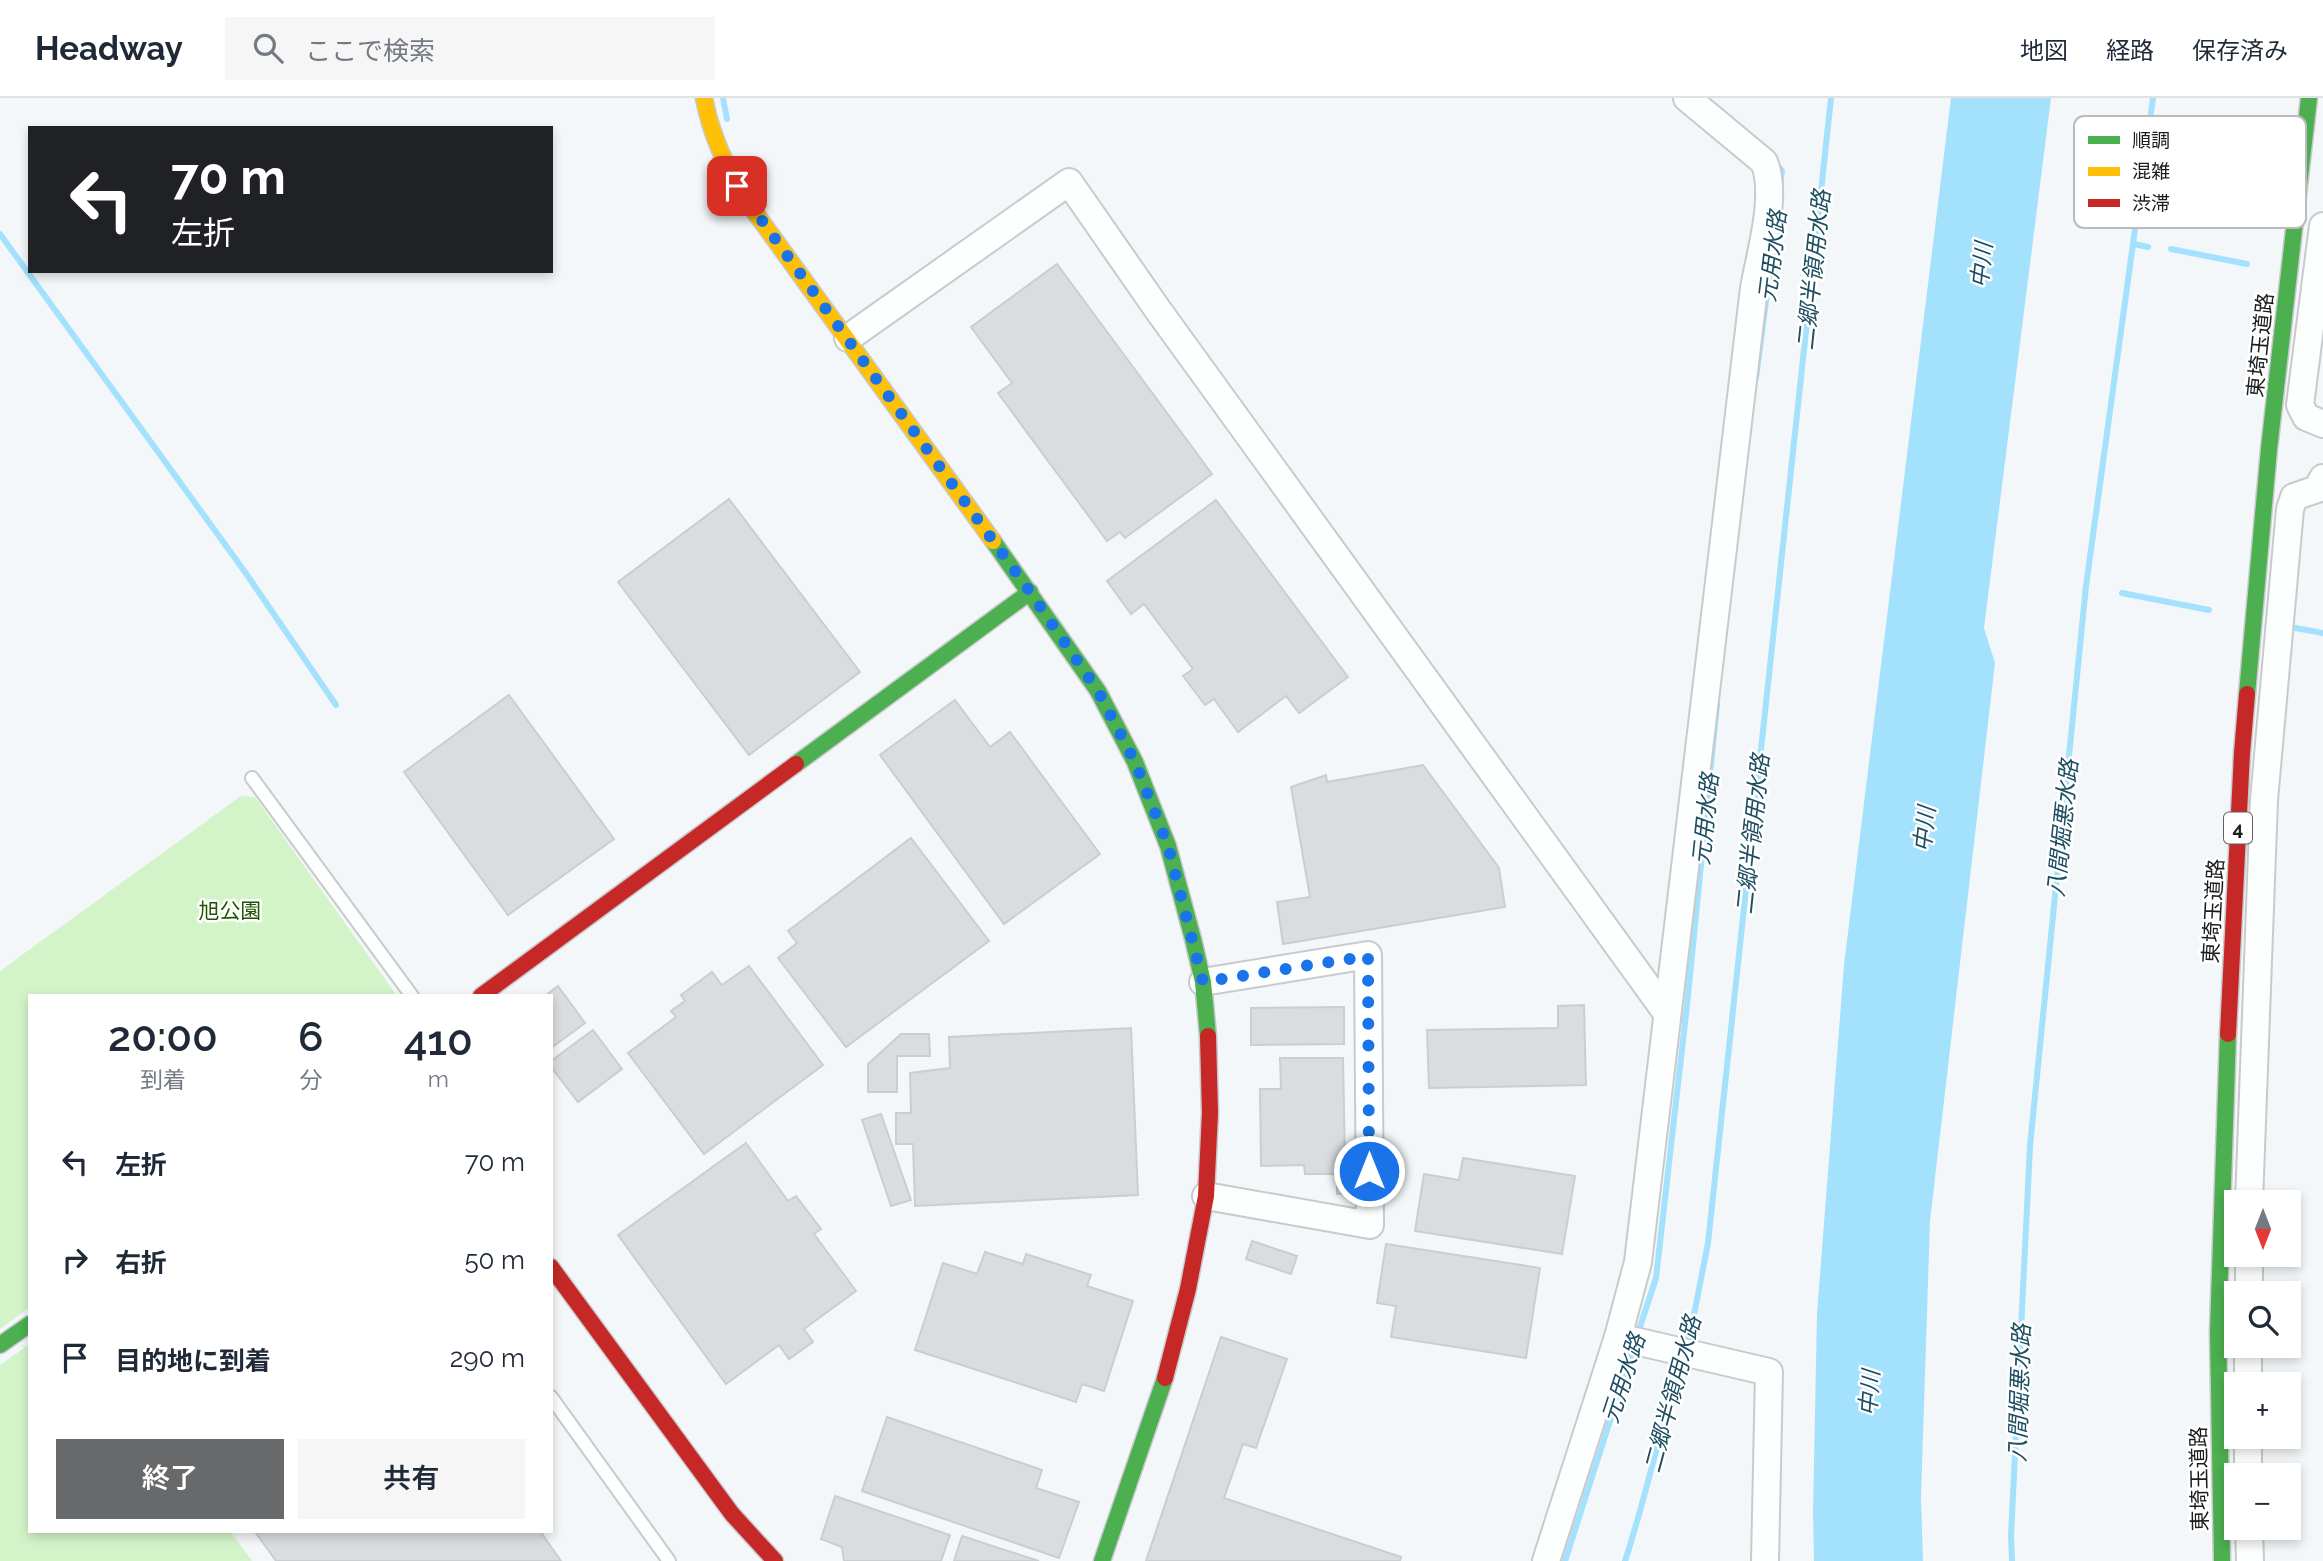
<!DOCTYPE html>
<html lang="ja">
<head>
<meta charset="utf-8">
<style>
  :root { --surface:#fff; --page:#f6f6f7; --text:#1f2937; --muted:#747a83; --line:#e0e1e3; --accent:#67696b }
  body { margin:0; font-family:Raleway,"Noto Sans JP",sans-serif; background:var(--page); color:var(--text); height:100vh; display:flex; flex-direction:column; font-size:26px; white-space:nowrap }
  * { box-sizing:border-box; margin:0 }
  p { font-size:23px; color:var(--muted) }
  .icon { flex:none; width:38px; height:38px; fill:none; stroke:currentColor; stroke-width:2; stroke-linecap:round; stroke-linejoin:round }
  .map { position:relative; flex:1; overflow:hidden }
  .side { position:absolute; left:28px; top:896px; width:525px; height:539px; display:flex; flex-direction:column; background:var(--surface); border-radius:0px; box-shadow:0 4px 10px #0003 }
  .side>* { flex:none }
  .banner { position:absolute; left:28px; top:28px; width:525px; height:147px; border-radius:0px; box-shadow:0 4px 10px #0003; background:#202124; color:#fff; overflow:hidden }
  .needle { width:46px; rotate:180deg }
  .fabs { position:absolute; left:2224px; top:1092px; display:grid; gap:14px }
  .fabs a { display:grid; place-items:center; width:77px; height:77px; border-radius:0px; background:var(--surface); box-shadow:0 4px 10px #0003; font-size:35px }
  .pin { position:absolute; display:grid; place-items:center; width:60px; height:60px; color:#fff; margin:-30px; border-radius:14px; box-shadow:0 4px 10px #0006 }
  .me { position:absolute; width:77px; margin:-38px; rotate:0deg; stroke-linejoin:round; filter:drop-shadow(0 0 5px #0008) }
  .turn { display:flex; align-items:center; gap:24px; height:147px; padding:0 28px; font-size:32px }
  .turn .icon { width:91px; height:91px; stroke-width:2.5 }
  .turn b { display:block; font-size:49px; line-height:60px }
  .eta { display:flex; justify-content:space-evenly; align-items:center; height:119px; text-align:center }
  .eta b { font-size:42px; font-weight:600; line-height:49px }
  .action { display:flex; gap:14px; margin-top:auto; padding:14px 28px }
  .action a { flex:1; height:80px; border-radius:0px; background:var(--accent); color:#fff; font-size:28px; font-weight:600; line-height:80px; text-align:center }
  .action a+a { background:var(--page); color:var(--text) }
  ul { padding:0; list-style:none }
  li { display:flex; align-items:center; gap:21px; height:98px; padding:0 28px }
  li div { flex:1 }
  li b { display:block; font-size:26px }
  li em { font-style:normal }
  header { display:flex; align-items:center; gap:42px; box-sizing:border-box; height:98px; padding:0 35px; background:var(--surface); border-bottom:2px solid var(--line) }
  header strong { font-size:33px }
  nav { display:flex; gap:38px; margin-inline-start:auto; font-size:24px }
  .search { width:490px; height:63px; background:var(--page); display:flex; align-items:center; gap:18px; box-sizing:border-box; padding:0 24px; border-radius:0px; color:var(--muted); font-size:26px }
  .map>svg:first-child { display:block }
  .green { fill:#d3f4c9 }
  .water { fill:#a4e1fc }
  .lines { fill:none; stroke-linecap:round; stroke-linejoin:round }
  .stream { stroke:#a4e1fc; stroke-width:6 }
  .building { fill:#dadcde; stroke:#cbcdcf; stroke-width:2 }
  .lane-casing { stroke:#c8cacc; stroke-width:16 }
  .street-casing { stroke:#c8cacc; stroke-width:30 }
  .fast-casing { stroke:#c8cacc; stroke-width:19 }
  .slow-casing { stroke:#c8cacc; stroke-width:19 }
  .jam-casing { stroke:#c8cacc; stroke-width:19 }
  .lane { stroke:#fdfefe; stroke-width:12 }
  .street { stroke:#fdfefe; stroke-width:26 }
  .fast { stroke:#4caf50; stroke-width:16 }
  .slow { stroke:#ffc107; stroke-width:16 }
  .jam { stroke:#c62828; stroke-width:16 }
  .route { stroke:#1a73e8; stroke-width:12; stroke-dasharray:0 21.6 }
  .labels { text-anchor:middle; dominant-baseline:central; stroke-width:5; stroke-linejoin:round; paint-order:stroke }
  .shield { fill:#fff; stroke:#5f6062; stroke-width:2 }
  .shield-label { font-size:19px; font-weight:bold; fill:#1b1c1e }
  .street-label { font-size:21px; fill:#1b1c1e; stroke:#fff }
  .park-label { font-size:21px; fill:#215500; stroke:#fff }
  .water-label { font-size:23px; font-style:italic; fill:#1e4e62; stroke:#fff }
  .key { fill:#fff; stroke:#bbbbbc; stroke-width:2 }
  .key-label { font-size:19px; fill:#1b1c1e }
</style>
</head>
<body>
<header>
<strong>Headway</strong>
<div class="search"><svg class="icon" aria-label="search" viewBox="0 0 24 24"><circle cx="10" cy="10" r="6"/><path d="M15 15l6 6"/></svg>ここで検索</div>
<nav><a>地図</a><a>経路</a><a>保存済み</a></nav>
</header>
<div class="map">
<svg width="2323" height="1463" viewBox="0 0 2323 1463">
  <rect width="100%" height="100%" fill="#f4f7f9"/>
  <g class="green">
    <path d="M241,698L255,699L397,898H30V1209L0,1231V873Z"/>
    <path d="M30,1246V1433H230L252,1463H0V1267Z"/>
  </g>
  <path class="water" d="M1951,0H2051L1984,530L1995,565L1930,1123L1921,1399L1923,1463H1814L1813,1414L1817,1216L1844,867Z"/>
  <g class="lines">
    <g class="stream">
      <path d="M723,0L727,21"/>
      <path d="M1775,65L1782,73L1780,89"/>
      <path d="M0,136L245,474L336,607"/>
      <path d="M2134,146L2148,149"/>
      <path d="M2171,151L2247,166"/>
      <path d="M1756,280L1769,180"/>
      <path d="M2122,495L2209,512"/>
      <path d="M2290,529L2323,535"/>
      <path d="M1676,912L1685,925"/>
      <path d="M1637,1238L1656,1180L1687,907L1717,607"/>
      <path d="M1685,1249L1692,1227L1708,1145L1831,0"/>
      <path d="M1565,1463L1634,1248"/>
      <path d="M1625,1463C1647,1396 1661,1327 1682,1259"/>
      <path d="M2012,1463L2011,1438L2030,1048L2086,488L2153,0"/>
    </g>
  </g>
  <g class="building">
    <path d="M1057,166L1212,376L1125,440L1120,434L1107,443L998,295L1012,285L971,229Z"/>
    <path d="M729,401L860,574L749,657L618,484Z"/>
    <path d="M1216,402L1348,579L1299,615L1286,598L1238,634L1214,601L1205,607L1183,578L1193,571L1144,506L1131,516L1107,483Z"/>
    <path d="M509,597L614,741L508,817L404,674Z"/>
    <path d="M955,602L990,649L1010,634L1100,756L1004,826L880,657Z"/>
    <path d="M1423,667L1499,770L1505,809L1283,846L1277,804L1310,799L1291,689L1326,677L1327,684Z"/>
    <path d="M911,740L989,843L846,949L778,860L797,845L788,833Z"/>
    <path d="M749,868L823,967L704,1056L628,955L676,919L671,913L685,903L681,897L712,874L722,887Z"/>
    <path d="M558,888L585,925L551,950V898H545Z"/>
    <path d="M1584,907L1586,987L1429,990L1427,932L1558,930V908Z"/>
    <path d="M1344,909V946L1251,947V910Z"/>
    <path d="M1131,930L1138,1097L915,1108L913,1046H896V1015H911L910,975L950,970L949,939Z"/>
    <path d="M593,932L622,971L578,1004L551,969V963Z"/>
    <path d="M901,936H929L930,958H897V994H868V966Z"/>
    <path d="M1280,960H1343L1345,1066H1355V1095L1337,1096V1076H1305L1304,1067L1261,1068L1260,991H1281Z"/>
    <path d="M881,1016L911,1102L891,1108L862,1022Z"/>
    <path d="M746,1045L788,1103L796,1098L821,1131L814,1136L856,1193L804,1231L813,1244L789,1261L779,1247L726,1286L618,1137Z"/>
    <path d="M1463,1060L1575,1078L1562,1156L1415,1133L1424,1076L1459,1082Z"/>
    <path d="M1252,1143L1297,1158L1291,1176L1246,1161Z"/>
    <path d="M1386,1146L1540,1170L1526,1260L1391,1239L1396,1208L1377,1205Z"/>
    <path d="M985,1154L1023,1166L1026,1156L1091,1177L1087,1188L1133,1203L1104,1293L1082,1286L1076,1304L915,1252L943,1165L977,1176Z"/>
    <path d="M1221,1239L1287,1261L1256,1350L1243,1346L1224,1400L1401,1459L1400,1463H1146Z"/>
    <path d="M887,1319L1042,1372L1036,1390L1079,1404L1059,1460L862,1393Z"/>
    <path d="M835,1398L950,1437L941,1463H844L842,1449L821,1441Z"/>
    <path d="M258,1433H540L561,1463H276L256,1435Z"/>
    <path d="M962,1438L1039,1463H954Z"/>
  </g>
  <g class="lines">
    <defs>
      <g id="lane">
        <path d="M252,680L412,898"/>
        <path d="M551,1299L669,1463"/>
      </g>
      <g id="street">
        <path d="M2323,128L2300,307L2306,319L2323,326"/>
        <path d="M848,240L1069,84L1158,212L1666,914"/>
        <path d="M1203,884L1368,857L1370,1127L1206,1098"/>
        <path d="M2249,1104L2264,702L2290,411L2294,399L2317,391L2323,380"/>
        <path d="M2249,1195V1157"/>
        <path d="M1618,1239L1769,1274L1765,1463"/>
        <path d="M2248,1286V1248"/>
        <path d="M2248,1377V1339"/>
        <path d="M2249,1430L2250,1463"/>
        <path d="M1546,1463L1618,1239L1638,1164L1754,190C1760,156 1778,96 1764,64L1687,0"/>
      </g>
      <g id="fast">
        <path d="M993,443L1098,593L1135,664L1168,748L1193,841L1203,884L1208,938"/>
        <path d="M2247,596L2269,351L2309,0"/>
        <path d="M796,666L1030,494"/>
        <path d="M0,1247L30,1226"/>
        <path d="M1102,1463L1165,1280"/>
        <path d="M2222,1463L2218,1234L2228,936"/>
      </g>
      <path id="slow" d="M704,0C711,37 726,70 746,102L993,443"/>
      <g id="jam">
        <path d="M481,898L796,666"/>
        <path d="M2228,936L2242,655L2247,596"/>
        <path d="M551,1169L732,1416L775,1463"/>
        <path d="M1165,1280L1188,1191L1206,1098L1210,1015L1208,938"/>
      </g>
    </defs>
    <use href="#lane" class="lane-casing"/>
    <use href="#street" class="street-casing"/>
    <use href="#fast" class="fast-casing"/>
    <use href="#slow" class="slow-casing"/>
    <use href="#jam" class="jam-casing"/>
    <use href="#lane" class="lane"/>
    <use href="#street" class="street"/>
    <use href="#fast" class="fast"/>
    <use href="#slow" class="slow"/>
    <use href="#jam" class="jam"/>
  </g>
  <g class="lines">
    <path class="route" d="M737,88L1030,494L1098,593L1135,664L1168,748L1203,884L1368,858L1369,1073"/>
  </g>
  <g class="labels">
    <rect class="shield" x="2224" y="714.5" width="28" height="31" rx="5"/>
    <g class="shield-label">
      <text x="2238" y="730">4</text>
    </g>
    <g class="street-label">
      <text transform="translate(2260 247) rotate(-84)">東埼玉道路</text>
      <text transform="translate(2213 813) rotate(-87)">東埼玉道路</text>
      <text transform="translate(2199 1381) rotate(-91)">東埼玉道路</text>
    </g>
    <g class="park-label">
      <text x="230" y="812">旭公園</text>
    </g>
    <g class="water-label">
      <text transform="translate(1772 158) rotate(-83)">元用水路</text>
      <text transform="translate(1981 167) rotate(-84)">中川</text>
      <text transform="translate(1813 172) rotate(-84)">二郷半領用水路</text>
      <text transform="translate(1705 721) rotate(-84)">元用水路</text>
      <text transform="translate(2062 730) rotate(-84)">八間堀悪水路</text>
      <text transform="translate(1924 731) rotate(-84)">中川</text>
      <text transform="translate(1752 736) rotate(-84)">二郷半領用水路</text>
      <text transform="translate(1623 1280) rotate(-72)">元用水路</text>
      <text transform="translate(1869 1295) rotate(-86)">中川</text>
      <text transform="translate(2019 1295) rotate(-88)">八間堀悪水路</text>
      <text transform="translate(1672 1296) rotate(-75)">二郷半領用水路</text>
    </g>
  </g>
  <rect x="2074" y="18" width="232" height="112" rx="10" class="key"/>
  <rect x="2088" y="38" width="32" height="8" fill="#4caf50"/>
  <rect x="2088" y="69" width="32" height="9" fill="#ffc107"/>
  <rect x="2088" y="101" width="32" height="8" fill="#c62828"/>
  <g class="key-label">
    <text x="2132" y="49">順調</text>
    <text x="2132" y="80">混雑</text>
    <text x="2132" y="112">渋滞</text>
  </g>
</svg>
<div class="fabs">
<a><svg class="needle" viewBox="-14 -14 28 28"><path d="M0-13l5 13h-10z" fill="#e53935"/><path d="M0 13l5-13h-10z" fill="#747a83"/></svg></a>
<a><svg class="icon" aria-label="search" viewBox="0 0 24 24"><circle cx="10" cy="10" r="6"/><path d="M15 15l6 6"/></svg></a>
<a>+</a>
<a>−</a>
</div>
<div class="pin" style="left:737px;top:88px;background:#d93025"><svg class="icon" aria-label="arrive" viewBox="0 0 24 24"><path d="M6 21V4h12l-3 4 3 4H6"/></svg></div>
<svg class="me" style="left:1369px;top:1073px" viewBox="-20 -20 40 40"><circle r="17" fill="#1a73e8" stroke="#fff" stroke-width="3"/><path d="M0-11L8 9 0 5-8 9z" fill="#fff"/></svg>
<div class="banner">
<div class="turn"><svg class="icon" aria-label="left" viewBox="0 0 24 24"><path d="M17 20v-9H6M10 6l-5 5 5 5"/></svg><div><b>70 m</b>左折</div></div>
</div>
<section class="side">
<div class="eta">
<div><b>20:00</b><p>到着</p></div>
<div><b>6</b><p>分</p></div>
<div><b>410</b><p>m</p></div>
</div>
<ul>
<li><svg class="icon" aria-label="left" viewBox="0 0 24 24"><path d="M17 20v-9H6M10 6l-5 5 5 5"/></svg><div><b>左折</b></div><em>70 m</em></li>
<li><svg class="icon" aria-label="right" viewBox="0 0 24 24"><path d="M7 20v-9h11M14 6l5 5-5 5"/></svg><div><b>右折</b></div><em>50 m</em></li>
<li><svg class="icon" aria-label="arrive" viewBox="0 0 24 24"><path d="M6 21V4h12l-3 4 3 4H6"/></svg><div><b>目的地に到着</b></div><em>290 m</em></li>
</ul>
<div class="action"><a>終了</a><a>共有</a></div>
</section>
</div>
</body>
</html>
